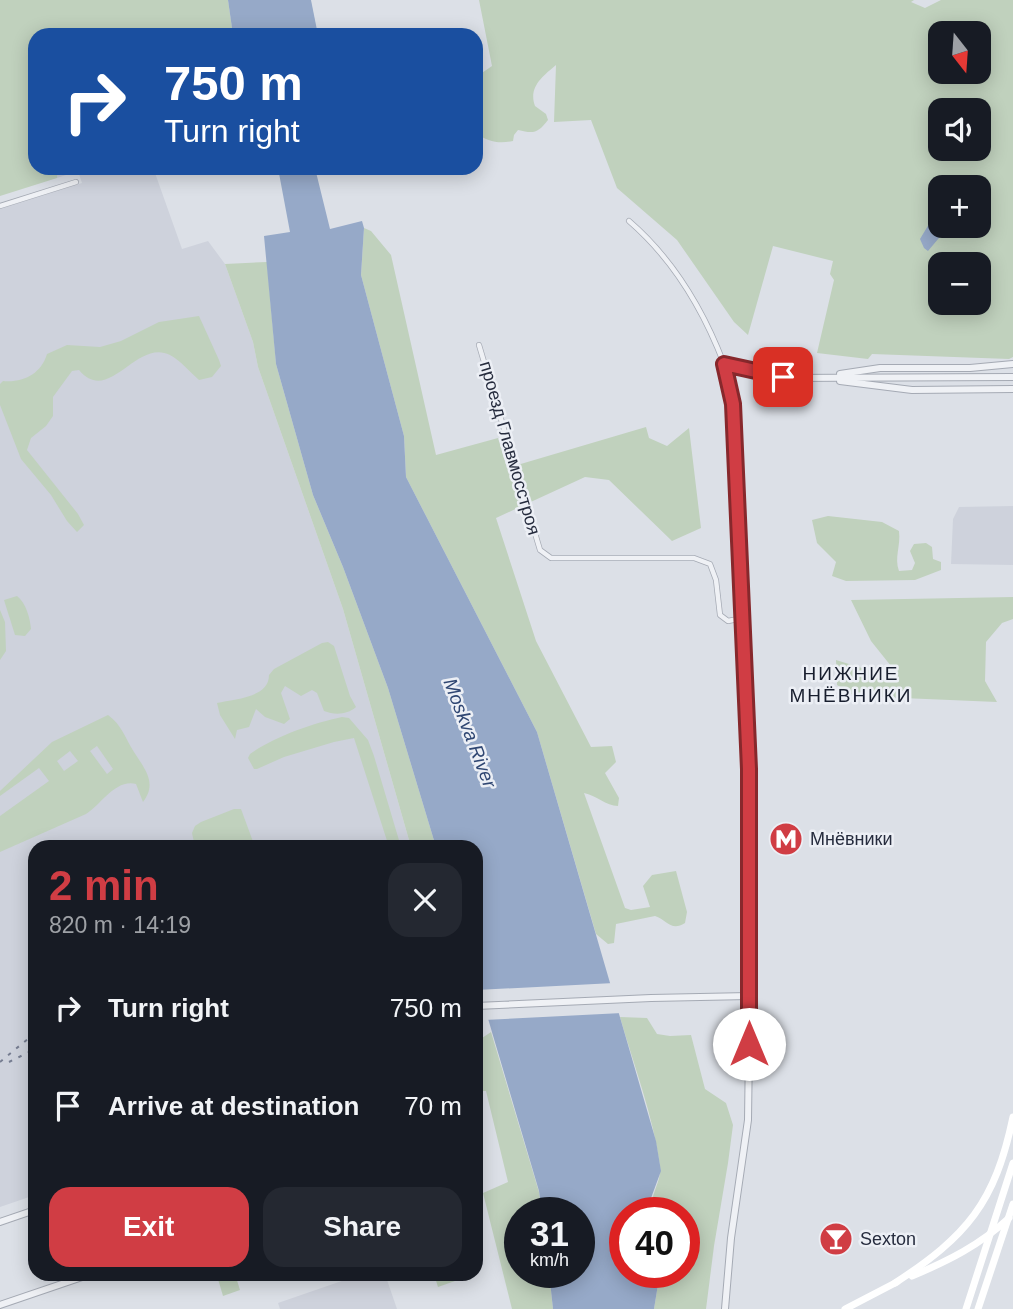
<!DOCTYPE html>
<html lang="en">
<head>
<meta charset="utf-8">
<style>
  :root { --surface:#171b24; --page:#242831; --text:#f1f3f6; --muted:#9ea1a6; --accent:#d03d44 }
  body { margin:0; font-family:Arial,sans-serif; background:var(--page); color:var(--text); height:100vh; display:flex; flex-direction:column; font-size:26px; white-space:nowrap }
  * { box-sizing:border-box; margin:0 }
  p { font-size:23px; color:var(--muted) }
  .icon { flex:none; width:38px; height:38px; fill:none; stroke:currentColor; stroke-width:2; stroke-linecap:round; stroke-linejoin:round }
  .map { position:relative; flex:1; overflow:hidden }
  .details { position:absolute; left:28px; top:840px; width:455px; height:441px; display:flex; flex-direction:column; background:var(--surface); border-radius:21px; box-shadow:0 4px 18px #0003 }
  .details>* { flex:none }
  .guide { position:absolute; left:28px; top:28px; width:455px; height:147px; border-radius:21px; box-shadow:0 4px 18px #0003; background:#1a4fa0; color:#fff; overflow:hidden }
  .needle { width:46px; rotate:163deg }
  .controls { position:absolute; left:928px; top:21px; display:grid; gap:14px }
  .controls a { display:grid; place-items:center; width:63px; height:63px; border-radius:14px; background:var(--surface); box-shadow:0 4px 18px #0003; font-size:35px }
  .speed { position:absolute; left:504px; top:1197px; display:flex; gap:14px; font-size:35px; font-weight:700; text-align:center }
  .speed>* { display:grid; place-content:center; width:91px; height:91px; border-radius:50%; background:var(--surface); box-shadow:0 4px 18px #0003; line-height:1 }
  .speed small { font-size:18px; font-weight:400 }
  .speed .limit { border:10px solid #d22; background:#fff; color:#111 }
  .pin { position:absolute; display:grid; place-items:center; width:60px; height:60px; color:#fff; margin:-30px; border-radius:14px; box-shadow:0 4px 10px #0006 }
  .me { position:absolute; width:77px; margin:-38px; rotate:0deg; stroke-linejoin:round; filter:drop-shadow(0 0 5px #0008) }
  .turn { display:flex; align-items:center; gap:24px; height:147px; padding:0 21px; font-size:32px }
  .turn .icon { width:91px; height:91px; stroke-width:2.5 }
  .turn b { display:block; font-size:49px; line-height:60px }
  .round { display:grid; place-items:center; flex:none; width:74px; height:74px; border-radius:21px; background:var(--page) }
  .headline { display:flex; align-items:center; justify-content:space-between; height:119px; padding:0 21px }
  h1 { font-size:42px; font-weight:700; line-height:52px; color:var(--accent) }
  .button { display:flex; gap:14px; margin-top:auto; padding:14px 21px }
  .button a { flex:1; height:80px; border-radius:21px; background:var(--accent); color:#fff; font-size:28px; font-weight:700; line-height:80px; text-align:center }
  .button a+a { background:var(--page); color:var(--text) }
  ul { padding:0; list-style:none }
  li { display:flex; align-items:center; gap:21px; height:98px; padding:0 21px }
  li div { flex:1 }
  li b { display:block; font-size:26px }
  li em { font-style:normal }
  .map>svg:first-child { display:block }
  .built { fill:#ced2dc }
  .green { fill:#c0d1bd; fill-rule:evenodd }
  .water { fill:#96a9c8 }
  .pier { fill:#dce0e7 }
  .lines { fill:none; stroke-linecap:round; stroke-linejoin:round }
  .minor-casing { stroke:#a5aab4; stroke-width:6 }
  .tertiary-casing { stroke:#a5aab4; stroke-width:8 }
  .minor { stroke:#eff1f5; stroke-width:4.5 }
  .tertiary { stroke:#eff1f5; stroke-width:6 }
  .secondary { stroke:#fff; stroke-width:7 }
  .rail { stroke:#767d91; stroke-width:2; stroke-dasharray:3.5 7; stroke-linecap:butt }
  .secondary-bridge { stroke:#fff; stroke-width:7 }
  .route-casing { stroke:#87282c; stroke-width:18 }
  .route { stroke:#d03d44; stroke-width:12 }
  .labels { text-anchor:middle; dominant-baseline:central; stroke-width:5; stroke-linejoin:round; paint-order:stroke }
  .street-label { font-size:18px; fill:#262c3e; stroke:#eceff5 }
  .poi-label { font-size:18px; fill:#262c3e; stroke:#eceff5; text-anchor:start }
  .neighbourhood-label { font-size:19px; letter-spacing:2px; fill:#181e2e; stroke:#eceff5 }
  .water-label { font-size:19px; font-style:italic; fill:#2f4672; stroke:#eceff5 }
</style>
</head>
<body>
<div class="map">
<svg width="1013" height="1309" viewBox="0 0 1013 1309">
  <rect width="100%" height="100%" fill="#dce0e7"/>
  <g class="built">
    <path d="M58,168H169L155,173L182,249L208,241L225,264L253,342L258,367L343,609L411,847H35V1195L0,1207V209L82,183L78,171L57,178Z"/>
    <path d="M1013,506V565L951,564L953,519L959,507Z"/>
    <path d="M362,1274H385L397,1309H280L278,1303Z"/>
  </g>
  <g class="green">
    <path d="M0,0H228L233,35H35V168H58L57,178L0,196Z"/>
    <path d="M479,0H914L911,2L925,8L941,0H1013V357L1009,359L872,354L868,359L817,353L834,280L830,274L833,261L773,246L748,335L734,322L677,240L617,188L591,120L554,122L556,65C543,76 528,87 535,106L546,114L548,120C538,133 534,134 518,130L514,135L513,141C499,144 488,142 476,133V104L480,103L476,95V77L492,66ZM940,33H978V72H940ZM940,110H978V149H940ZM940,187H978V226H940ZM940,264H978V303H940Z"/>
    <path d="M364,228L371,231L391,255L436,455L498,438L507,468L646,427L649,438L667,446L689,428L701,528L672,541L609,480L585,477L496,518L536,641L591,747L612,746L616,762L605,773L619,798L618,806C606,806 596,795 584,793L625,908L631,910L650,907L643,886L652,875L676,871L687,912L685,923C671,932 667,920 655,916L616,924L614,943L608,944L596,934L537,732L406,477L404,436L361,275Z"/>
    <path d="M267,262L276,364L313,495L343,567L388,688L436,847H411L343,609L258,367L253,342L225,264Z"/>
    <path d="M199,316L219,360L221,366L212,377L199,380C190,372 180,360 170,355C136,338 109,406 79,370L72,371L53,397V416L46,426L31,438L27,450L78,514L84,525L77,532L67,521L51,495L21,459L0,405V384L3,381C23,383 41,374 47,354L67,345L100,347L121,341L159,322Z"/>
    <path d="M828,516L882,522L899,531C901,546 894,557 899,571L912,570L915,563L910,551L914,544L926,543L932,547L933,559L941,562V570L915,580L846,581L832,576L836,562L817,543L812,520Z"/>
    <path d="M17,596C26,603 30,618 31,629L25,636L15,635L4,600Z"/>
    <path d="M1013,597V619L1002,623L986,642L985,681L997,702L855,696L837,685L836,660L888,676L895,671L871,641L851,600Z"/>
    <path d="M0,610L5,622L6,651L0,660Z"/>
    <path d="M328,642L334,646L350,696L356,707C347,715 334,715 324,711L317,693L312,690L301,696L285,686L281,693L290,719L284,724L265,717L256,709L249,727L237,730L235,739L220,715L217,703C234,699 269,698 269,675L274,669L322,643Z"/>
    <path d="M108,715C122,725 125,738 134,752C144,768 158,783 143,802L136,784C115,779 101,805 86,814L0,852V816L49,781L39,768L0,796V791L52,742ZM97,746L113,769L107,774L90,751ZM70,751L78,761L64,771L57,761Z"/>
    <path d="M342,717L349,718L368,740L374,756L401,847H389L354,738L334,742L284,757L257,769H254L248,758L250,754C274,737 313,723 342,717Z"/>
    <path d="M234,809H241L255,847H195L192,833L195,826L201,822Z"/>
    <path d="M620,1017L647,1018L657,1034L670,1036L691,1035L705,1089L726,1103L733,1125L728,1163L714,1246L706,1309H654L660,1272H684V1213H653C648,1195 662,1183 660,1166C653,1115 634,1066 620,1017Z"/>
    <path d="M491,1032L539,1192L542,1213H520V1272H549L553,1309H512L483,1193L508,1182L486,1091H476V1042Z"/>
    <path d="M235,1274L240,1290L223,1296L218,1279Z"/>
    <path d="M434,1274H452L455,1281L438,1287Z"/>
  </g>
  <g class="water">
    <path d="M228,0H311L318,35H233Z"/>
    <path d="M278,168H315L330,229L362,221L364,228L361,275L404,436L406,477L537,732L656,1141L661,1171L651,1198L653,1213H625V1272H660L654,1309H553L549,1272H579V1213H542L539,1191L476,978V847H436L388,688L343,567L313,495L276,364L264,236L290,232Z"/>
    <path d="M940,213V226H949L928,251L924,248L920,239L932,219Z"/>
  </g>
  <path class="pier" d="M614,983L622,1013L484,1020L476,990Z"/>
  <g class="lines">
    <defs>
      <g id="minor">
        <path d="M0,206L76,182"/>
        <path d="M629,221C673,259 703,309 724,364"/>
        <path d="M479,345L540,550L551,558H694L710,564L716,580L720,615L728,621L743,618"/>
      </g>
      <g id="tertiary">
        <path d="M840,374L880,368H970L1013,364"/>
        <path d="M840,381L912,390L1013,389"/>
        <path d="M476,1006L651,998L749,996"/>
        <path d="M0,1222L35,1210"/>
        <path d="M0,1305L91,1274"/>
        <path d="M725,1309L731,1238L748,1120L750,977L749,769L733,404L724,364L783,378L1013,377"/>
      </g>
    </defs>
    <use href="#minor" class="minor-casing"/>
    <use href="#tertiary" class="tertiary-casing"/>
    <use href="#minor" class="minor"/>
    <use href="#tertiary" class="tertiary"/>
    <g class="secondary">
      <path d="M912,1276C948,1261 980,1245 1009,1218"/>
      <path d="M895,1283C967,1236 995,1203 1013,1117"/>
      <path d="M845,1309L897,1282"/>
    </g>
    <g class="rail">
      <path d="M0,1062L35,1033"/>
      <path d="M9,1062L35,1049"/>
    </g>
    <g class="secondary-bridge">
      <path d="M966,1309L1013,1163"/>
      <path d="M978,1309L1013,1204"/>
    </g>
  </g>
  <g class="lines">
    <defs>
      <path id="route" d="M749,1044V769L733,404L724,364L783,377"/>
    </defs>
    <use href="#route" class="route-casing"/>
    <use href="#route" class="route"/>
  </g>
  <defs>
    <symbol id="metro-disc" viewBox="-11 -11 22 22"><circle r="9.5" fill="#d03d44" stroke="#eceff5"/><path d="M-5.5 5V-5H-3L0 0L3-5H5.5V5H3V-.5L0 4L-3-.5V5Z" fill="#fff"/></symbol>
    <symbol id="bar-disc" viewBox="-11 -11 22 22"><circle r="9.5" fill="#d03d44" stroke="#eceff5"/><path d="M-6-5H6L.8 .8V4.5H3.5V6h-7V4.5H-.8V.8Z" fill="#fff"/></symbol>
  </defs>
  <g fill-rule="evenodd">
    <use href="#metro-disc" x="767" y="820" width="38" height="38"/>
    <use href="#bar-disc" x="817" y="1220" width="38" height="38"/>
  </g>
  <g class="labels">
    <g class="street-label">
      <text transform="translate(510 448) rotate(74)">проезд Главмосстроя</text>
    </g>
    <g class="poi-label">
      <text x="810" y="839">Мнёвники</text>
      <text x="860" y="1239">Sexton</text>
    </g>
    <g class="neighbourhood-label">
      <text x="851" y="673">НИЖНИЕ<tspan x="851" dy="22">МНЁВНИКИ</tspan></text>
    </g>
    <g class="water-label">
      <text transform="translate(470 733) rotate(69)">Moskva River</text>
    </g>
  </g>
</svg>
<div class="controls">
<a><svg class="needle" viewBox="-14 -14 28 28"><path d="M0-13l5 13h-10z" fill="#e53935"/><path d="M0 13l5-13h-10z" fill="#9ea1a6"/></svg></a>
<a><svg class="icon" aria-label="sound" viewBox="0 0 24 24"><path d="M4 9h4l5-4v14l-5-4H4zM17 9q2 3 0 6"/></svg></a>
<a>+</a>
<a>−</a>
</div>
<div class="speed"><div>31<small>km/h</small></div><div class="limit">40</div></div>
<div class="pin" style="left:783px;top:377px;background:#d93025"><svg class="icon" aria-label="arrive" viewBox="0 0 24 24"><path d="M6 21V4h12l-3 4 3 4H6"/></svg></div>
<svg class="me" style="left:749px;top:1044px" viewBox="-20 -20 40 40"><circle r="19" fill="#fff"/><path d="M0-13L10 11 0 6-10 11z" fill="#d03d44"/></svg>
<div class="guide">
<div class="turn"><svg class="icon" aria-label="right" viewBox="0 0 24 24"><path d="M7 20v-9h11M14 6l5 5-5 5"/></svg><div><b>750 m</b>Turn right</div></div>
</div>
<section class="details">
<div class="headline"><div><h1>2 min</h1><p>820 m · 14:19</p></div><a class="round"><svg class="icon" aria-label="close" viewBox="0 0 24 24"><path d="M6 6l12 12M18 6L6 18"/></svg></a></div>
<ul>
<li><svg class="icon" aria-label="right" viewBox="0 0 24 24"><path d="M7 20v-9h11M14 6l5 5-5 5"/></svg><div><b>Turn right</b></div><em>750 m</em></li>
<li><svg class="icon" aria-label="arrive" viewBox="0 0 24 24"><path d="M6 21V4h12l-3 4 3 4H6"/></svg><div><b>Arrive at destination</b></div><em>70 m</em></li>
</ul>
<div class="button"><a>Exit</a><a>Share</a></div>
</section>
</div>
</body>
</html>
